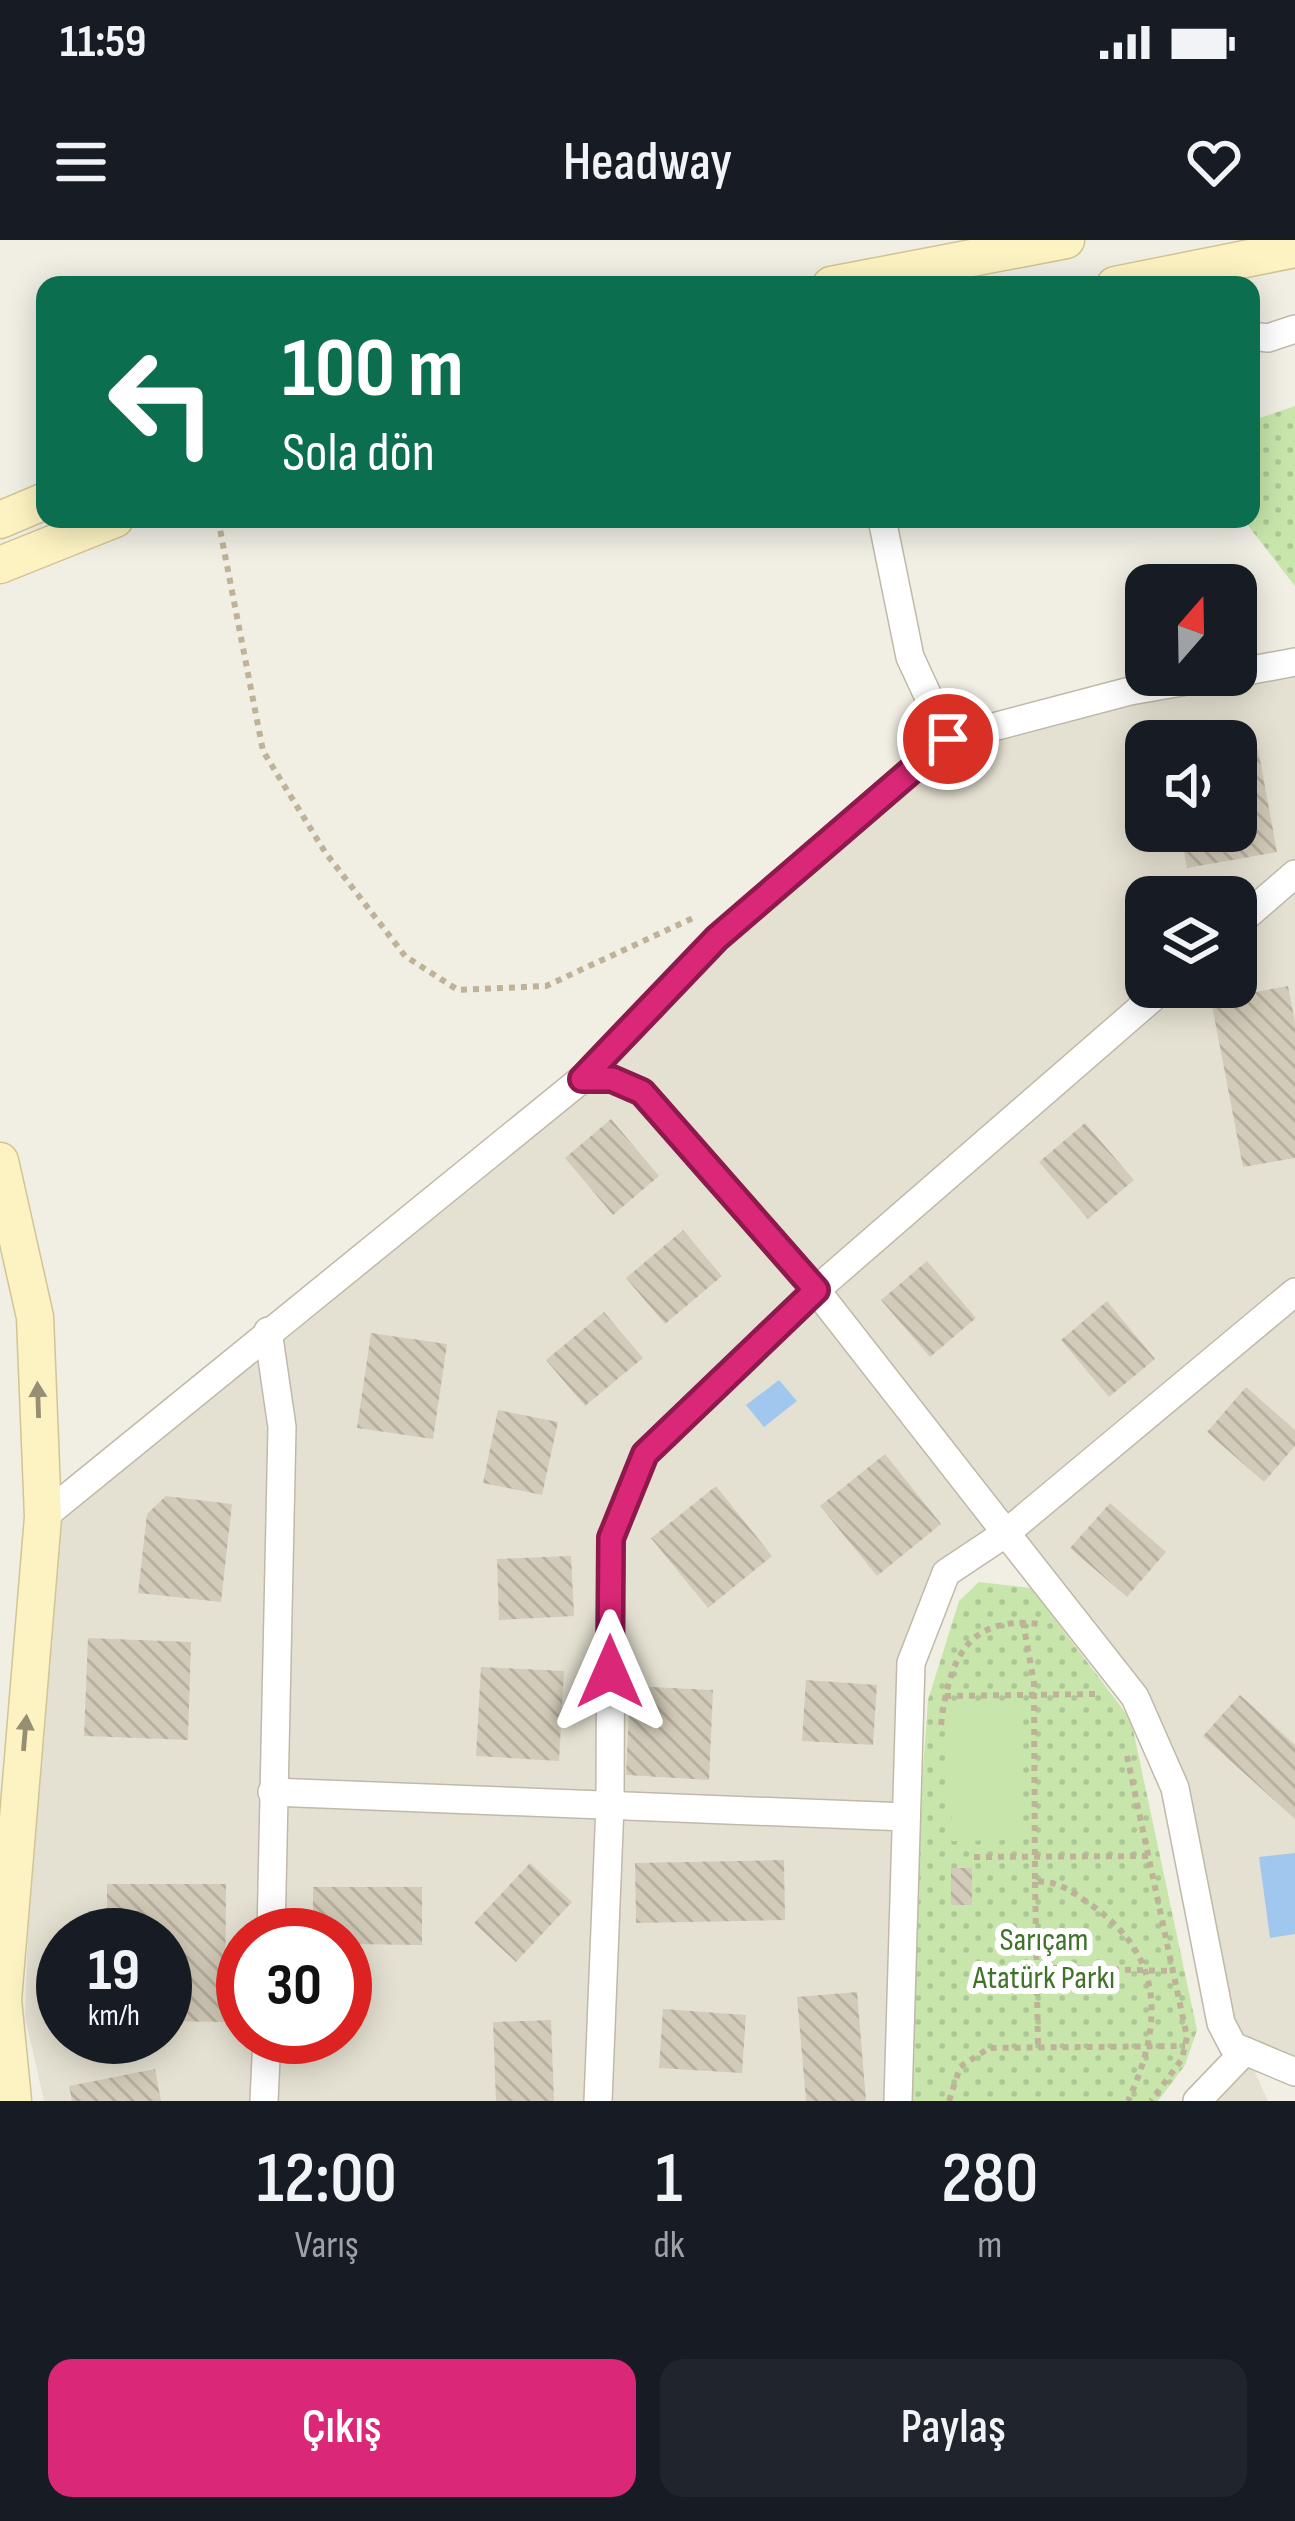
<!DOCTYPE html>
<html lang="tr">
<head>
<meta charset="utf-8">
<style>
  :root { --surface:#171b24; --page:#20242c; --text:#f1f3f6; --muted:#9ea1a6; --accent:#db2777 }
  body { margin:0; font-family:"Sofia Sans Condensed",sans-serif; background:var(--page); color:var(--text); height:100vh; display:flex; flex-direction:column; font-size:45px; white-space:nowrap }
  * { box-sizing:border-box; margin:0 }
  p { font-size:39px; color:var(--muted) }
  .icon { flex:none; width:66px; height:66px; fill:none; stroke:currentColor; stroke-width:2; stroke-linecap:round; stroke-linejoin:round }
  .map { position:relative; height:1861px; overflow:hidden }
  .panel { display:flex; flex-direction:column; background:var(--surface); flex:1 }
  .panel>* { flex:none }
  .hud { position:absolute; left:36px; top:36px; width:1224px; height:252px; border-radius:24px; box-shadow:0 6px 30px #0003; background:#0b6e4f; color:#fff; overflow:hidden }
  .needle { width:78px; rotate:20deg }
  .buttons { position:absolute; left:1125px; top:324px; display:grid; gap:24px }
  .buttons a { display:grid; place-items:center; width:132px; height:132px; border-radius:24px; background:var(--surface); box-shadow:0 6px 30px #0003; font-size:60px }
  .speed { position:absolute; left:36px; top:1668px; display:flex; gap:24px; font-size:60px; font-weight:700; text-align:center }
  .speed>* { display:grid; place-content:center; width:156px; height:156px; border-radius:50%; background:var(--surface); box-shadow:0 6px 30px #0003; line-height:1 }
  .speed small { font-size:30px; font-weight:400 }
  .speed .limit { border:18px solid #d22; background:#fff; color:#111 }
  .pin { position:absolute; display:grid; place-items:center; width:102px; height:102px; color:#fff; margin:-51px; border:6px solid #fff; border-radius:50%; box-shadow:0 3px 12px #0007 }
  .me { position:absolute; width:132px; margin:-66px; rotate:0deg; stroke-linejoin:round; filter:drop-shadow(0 0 9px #0008) }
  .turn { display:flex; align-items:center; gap:42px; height:252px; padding:0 48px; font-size:54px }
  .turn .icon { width:156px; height:156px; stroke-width:2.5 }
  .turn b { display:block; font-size:84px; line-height:102px }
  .eta { display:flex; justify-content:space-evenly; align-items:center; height:204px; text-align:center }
  .eta b { font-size:72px; font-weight:600; line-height:84px }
  .action { display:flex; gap:24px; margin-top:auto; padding:24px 48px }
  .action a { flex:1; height:138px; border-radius:24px; background:var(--accent); color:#fff; font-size:48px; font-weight:600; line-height:138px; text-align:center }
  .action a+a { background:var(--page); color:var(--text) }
  .status { display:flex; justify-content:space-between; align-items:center; height:84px; padding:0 60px; background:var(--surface); direction:ltr }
  .status svg { height:33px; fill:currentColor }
  header { display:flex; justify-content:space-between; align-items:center; height:156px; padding:0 48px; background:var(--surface); font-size:54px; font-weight:600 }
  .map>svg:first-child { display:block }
  .residential { fill:#e5e1d2; fill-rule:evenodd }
  .grass { fill:url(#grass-dots) }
  .pitch { fill:#c8e6ac }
  .water { fill:#a0c8ee }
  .building { fill:url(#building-back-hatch) }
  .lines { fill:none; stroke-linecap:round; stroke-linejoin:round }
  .minor-casing { stroke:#c0b9a9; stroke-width:30 }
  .secondary-casing { stroke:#d1c594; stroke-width:39 }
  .path { stroke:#beb398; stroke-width:6; stroke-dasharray:6 6; stroke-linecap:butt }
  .minor { stroke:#fff; stroke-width:27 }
  .secondary { stroke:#fdf3c2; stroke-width:36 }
  .oneway { fill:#978f74 }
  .route-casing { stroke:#8e194d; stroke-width:30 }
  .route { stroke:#db2777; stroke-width:21 }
  .labels { text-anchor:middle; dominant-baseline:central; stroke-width:12; stroke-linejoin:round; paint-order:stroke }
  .park-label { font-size:33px; fill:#407329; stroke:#fff }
</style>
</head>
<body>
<div class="status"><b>11:59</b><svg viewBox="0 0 49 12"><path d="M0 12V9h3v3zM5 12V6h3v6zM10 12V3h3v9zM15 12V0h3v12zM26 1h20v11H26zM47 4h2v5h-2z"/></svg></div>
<header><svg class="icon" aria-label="menu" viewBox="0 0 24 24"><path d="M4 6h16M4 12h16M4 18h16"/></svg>Headway<svg class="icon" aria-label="heart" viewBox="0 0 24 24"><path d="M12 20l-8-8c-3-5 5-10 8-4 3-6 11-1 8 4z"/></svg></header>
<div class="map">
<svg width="1295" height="1861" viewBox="0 0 1295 1861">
  <defs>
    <pattern id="grass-dots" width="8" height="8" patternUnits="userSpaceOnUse" patternTransform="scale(3)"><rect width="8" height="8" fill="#c8e6ac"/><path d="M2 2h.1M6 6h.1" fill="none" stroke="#adc695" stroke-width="1.8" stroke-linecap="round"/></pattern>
    <pattern id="building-back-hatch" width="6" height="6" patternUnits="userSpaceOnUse" patternTransform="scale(3)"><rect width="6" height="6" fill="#d3cbb9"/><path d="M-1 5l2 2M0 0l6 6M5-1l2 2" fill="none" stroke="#b6afa0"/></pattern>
  </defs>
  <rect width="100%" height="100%" fill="#f1eee4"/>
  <path class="residential" d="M1295,428V1832L1246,1812L1268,1861H1197L1245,1811L1221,1783L1175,1548L1135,1457L1006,1294L946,1333L925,1383L898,1861H44L25,1777L43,1277L582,839L948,499ZM1146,501H1236V591H1146ZM1146,657H1236V747H1146ZM63,1695H165V1797H63ZM243,1695H345V1797H243Z"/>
  <g class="grass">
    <path d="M1295,166V346L1243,279H1251V181Z"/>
    <path d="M979,1342L1031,1348L1131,1480L1197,1790L1185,1825L1158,1861H899L928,1460L959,1361Z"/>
  </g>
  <path class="pitch" d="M1019,1465L1021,1600L952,1601L950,1466Z"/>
  <g class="water">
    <path d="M779,1140L797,1161L764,1187L746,1165Z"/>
    <path d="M1295,1613V1694L1270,1698L1259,1617Z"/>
  </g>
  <g class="building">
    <path d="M1258,509L1277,612L1187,628L1180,591H1236V514Z"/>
    <path d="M1288,746L1295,783V918L1243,927L1211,760Z"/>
    <path d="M611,879L659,936L613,975L565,918Z"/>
    <path d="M1085,883L1134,940L1088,979L1039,922Z"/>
    <path d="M683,990L722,1036L665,1084L626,1038Z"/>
    <path d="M927,1021L976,1078L930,1117L881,1060Z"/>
    <path d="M1107,1061L1155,1119L1109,1157L1061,1100Z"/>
    <path d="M604,1072L643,1118L585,1166L546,1120Z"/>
    <path d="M371,1093L447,1104L433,1199L357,1188Z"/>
    <path d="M1246,1147L1295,1190V1206L1264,1242L1207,1192Z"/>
    <path d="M498,1170L558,1182L542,1255L483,1243Z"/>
    <path d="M885,1214L941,1284L877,1336L820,1266Z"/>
    <path d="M716,1246L772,1316L708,1368L651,1298Z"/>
    <path d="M166,1256L232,1264L221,1362L138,1353L147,1274Z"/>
    <path d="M1110,1263L1166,1312L1127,1357L1070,1308Z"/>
    <path d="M571,1316L574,1376L499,1380L497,1319Z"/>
    <path d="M88,1398L191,1402L188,1500L84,1496Z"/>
    <path d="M481,1427L564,1431L559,1521L476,1516Z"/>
    <path d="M806,1440L877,1445L873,1505L802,1501Z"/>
    <path d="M630,1446L713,1450L709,1540L626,1535Z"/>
    <path d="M1240,1455L1295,1505V1579L1203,1496Z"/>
    <path d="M784,1620L785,1680L636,1683L635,1623Z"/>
    <path d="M530,1623L572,1662L516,1722L474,1683Z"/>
    <rect x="951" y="1628" width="21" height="37"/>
    <path d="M107,1644H226L225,1782L165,1781V1695H107Z"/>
    <path d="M313,1647H422V1705L345,1704V1695H313Z"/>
    <path d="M857,1752L866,1861H806L797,1757Z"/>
    <path d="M663,1769L746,1775L742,1833L659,1828Z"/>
    <path d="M551,1780L554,1861H496L493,1782Z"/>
    <path d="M155,1829L161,1861H72L69,1846Z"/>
  </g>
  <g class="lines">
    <defs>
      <g id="minor">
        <path d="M1251,96L1268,98L1295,89"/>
        <path d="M882,279L910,417L948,499"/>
        <path d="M1236,433L1295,422"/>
        <path d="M1236,685L1295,634"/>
        <path d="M582,839L717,698L948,499L1130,451L1222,435"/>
        <path d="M268,1091L282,1187L271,1695"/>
        <path d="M43,1277L582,839H612L642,852L816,1050L1006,1293L1295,1052"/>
        <path d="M272,1552L906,1577"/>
        <path d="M264,1861L267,1797"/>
        <path d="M598,1861L610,1565L611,1298L645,1214L816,1050L1165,747"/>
        <path d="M898,1861L911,1423L946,1333L1006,1293L1135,1457L1175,1548L1221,1783L1233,1806L1295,1832"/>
        <path d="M1197,1861L1245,1811"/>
      </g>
      <g id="secondary">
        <path d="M831,45L1066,0"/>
        <path d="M1115,45L1295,9"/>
        <path d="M0,280L45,261"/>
        <path d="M0,325L115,279"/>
        <path d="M0,921L35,1077L43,1277L3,1760L13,1861"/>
      </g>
    </defs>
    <use href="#minor" class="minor-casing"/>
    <use href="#secondary" class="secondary-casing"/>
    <g class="path">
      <path d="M218,279L263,511L325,612L405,716L458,750L546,746L693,678"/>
      <path d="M1023,1382L1034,1443L1035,1642C1058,1639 1075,1654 1094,1667C1166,1719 1162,1787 1128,1861"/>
      <path d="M945,1456L1097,1454"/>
      <path d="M941,1485C949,1421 966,1375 1039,1384"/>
      <path d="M1127,1516L1187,1797L1182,1819L1151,1861"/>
      <path d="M974,1617L1149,1616"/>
      <path d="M1035,1642L1038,1805"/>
      <path d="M1017,1727L1173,1731"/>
      <path d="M949,1861L960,1827L989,1808L1185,1806"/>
    </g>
    <use href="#minor" class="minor"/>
    <use href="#secondary" class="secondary"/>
  </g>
  <defs><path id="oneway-solid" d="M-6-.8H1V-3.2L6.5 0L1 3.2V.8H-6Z" transform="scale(3)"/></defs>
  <g class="oneway">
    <use href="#oneway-solid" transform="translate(38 1160) rotate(-92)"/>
    <use href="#oneway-solid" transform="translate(25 1493) rotate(-85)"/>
  </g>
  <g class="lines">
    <defs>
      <path id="route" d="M610,1432L611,1298L645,1214L816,1050L642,852L612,839H582L717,698L948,499"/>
    </defs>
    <use href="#route" class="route-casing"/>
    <use href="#route" class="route"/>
  </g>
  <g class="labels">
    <g class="park-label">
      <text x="1044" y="1700">Sarıçam<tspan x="1044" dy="38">Atatürk Parkı</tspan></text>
    </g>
  </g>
</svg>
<div class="buttons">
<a><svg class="needle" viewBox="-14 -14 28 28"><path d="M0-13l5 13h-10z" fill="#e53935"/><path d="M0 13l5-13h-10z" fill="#9ea1a6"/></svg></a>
<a><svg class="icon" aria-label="sound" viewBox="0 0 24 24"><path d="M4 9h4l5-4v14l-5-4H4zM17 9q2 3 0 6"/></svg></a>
<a><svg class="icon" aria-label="layers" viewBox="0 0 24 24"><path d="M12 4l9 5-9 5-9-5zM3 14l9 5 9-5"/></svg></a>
</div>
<div class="speed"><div>19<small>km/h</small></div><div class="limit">30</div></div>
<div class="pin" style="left:948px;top:499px;background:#d93025"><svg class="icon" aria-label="arrive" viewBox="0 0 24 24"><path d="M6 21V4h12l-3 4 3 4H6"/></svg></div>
<svg class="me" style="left:610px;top:1432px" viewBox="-20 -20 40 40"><path d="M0-17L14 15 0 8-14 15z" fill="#db2777" stroke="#fff" stroke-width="4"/></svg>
<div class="hud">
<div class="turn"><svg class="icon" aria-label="left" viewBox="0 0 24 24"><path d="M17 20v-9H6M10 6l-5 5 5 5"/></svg><div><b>100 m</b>Sola dön</div></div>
</div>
</div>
<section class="panel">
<div class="eta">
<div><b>12:00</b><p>Varış</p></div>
<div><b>1</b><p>dk</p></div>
<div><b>280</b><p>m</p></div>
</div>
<div class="action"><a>Çıkış</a><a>Paylaş</a></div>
</section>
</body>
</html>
